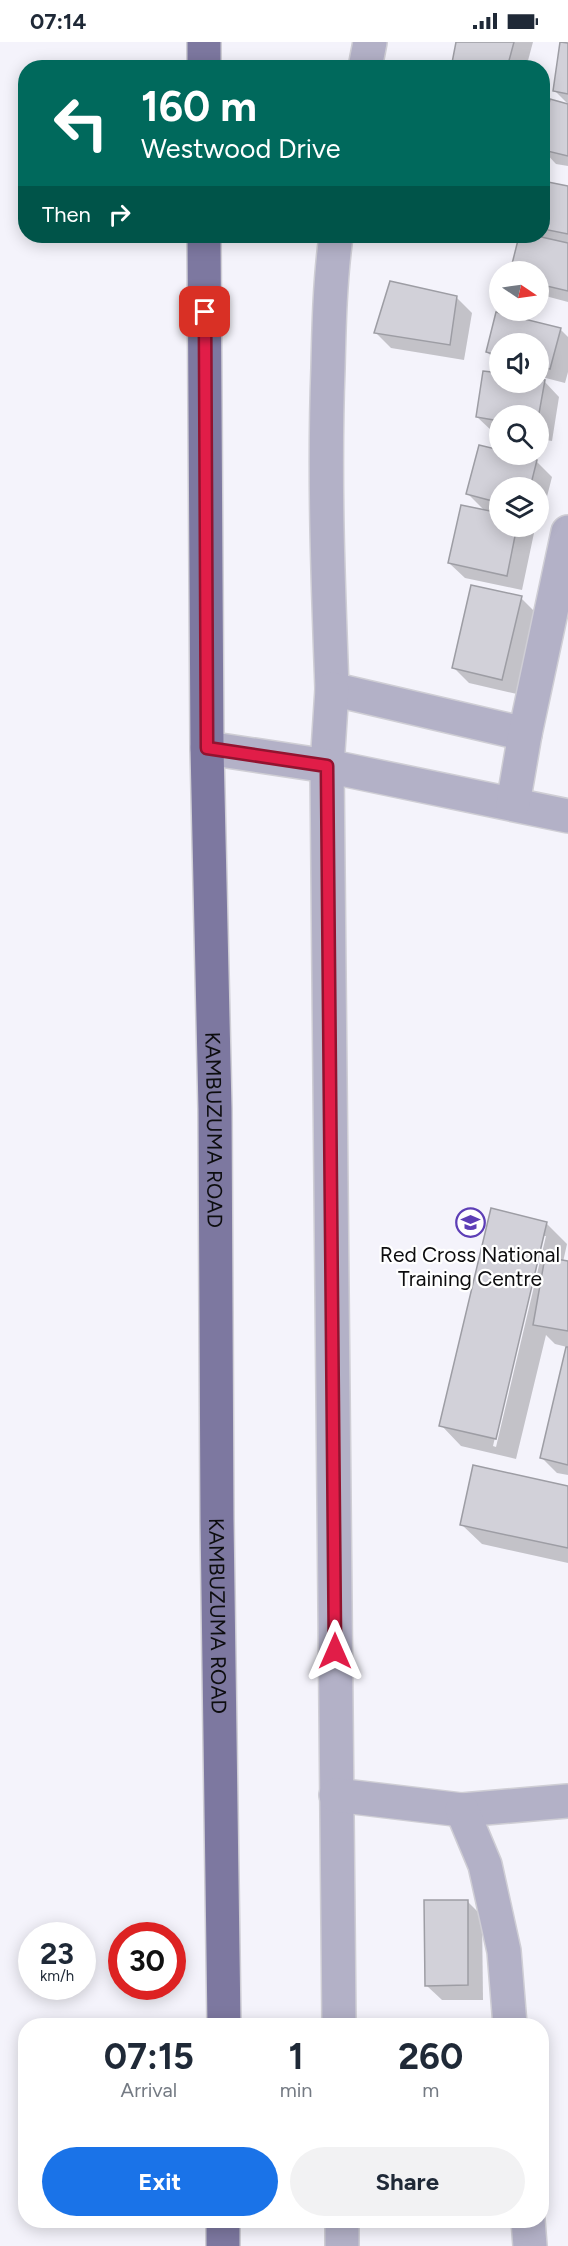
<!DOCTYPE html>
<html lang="en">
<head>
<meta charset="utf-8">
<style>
  :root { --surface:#fff; --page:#f2f2f3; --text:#1f2937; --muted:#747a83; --accent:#1a73e8 }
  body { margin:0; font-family:Figtree,sans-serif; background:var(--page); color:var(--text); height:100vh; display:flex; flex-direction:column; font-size:22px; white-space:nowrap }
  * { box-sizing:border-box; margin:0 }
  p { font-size:20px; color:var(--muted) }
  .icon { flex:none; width:33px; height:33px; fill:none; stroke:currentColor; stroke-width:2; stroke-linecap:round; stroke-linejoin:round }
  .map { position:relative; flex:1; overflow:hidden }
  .sheet { position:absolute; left:18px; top:1976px; width:531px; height:210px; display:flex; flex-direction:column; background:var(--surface); border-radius:24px; box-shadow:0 3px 15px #0003 }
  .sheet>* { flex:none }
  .top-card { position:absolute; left:18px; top:18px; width:532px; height:183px; border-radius:24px; box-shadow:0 3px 15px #0003; background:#00695c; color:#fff; overflow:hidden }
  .needle { width:39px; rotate:103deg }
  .controls { position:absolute; left:489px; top:219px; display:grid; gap:12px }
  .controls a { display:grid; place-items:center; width:60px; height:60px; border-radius:50%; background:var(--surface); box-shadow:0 3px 15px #0003; font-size:30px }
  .speed { position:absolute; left:18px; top:1880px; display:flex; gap:12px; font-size:30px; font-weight:700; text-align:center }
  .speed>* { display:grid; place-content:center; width:78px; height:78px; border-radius:50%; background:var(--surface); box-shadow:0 3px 15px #0003; line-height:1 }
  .speed small { font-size:15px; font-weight:400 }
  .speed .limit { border:9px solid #d22; background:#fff; color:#111 }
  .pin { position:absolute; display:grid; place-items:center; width:51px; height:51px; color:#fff; margin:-26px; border-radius:12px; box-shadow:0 3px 9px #0006 }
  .me { position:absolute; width:66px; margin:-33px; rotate:0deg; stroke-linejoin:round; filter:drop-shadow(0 0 4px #0008) }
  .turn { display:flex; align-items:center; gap:21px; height:126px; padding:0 24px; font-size:27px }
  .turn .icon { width:78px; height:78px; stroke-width:2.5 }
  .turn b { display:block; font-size:42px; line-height:51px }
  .then { display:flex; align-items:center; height:57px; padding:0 24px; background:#0003; gap:12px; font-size:22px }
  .eta { display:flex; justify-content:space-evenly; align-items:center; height:102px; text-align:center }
  .eta b { font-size:36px; font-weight:700; line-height:42px }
  .button { display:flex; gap:12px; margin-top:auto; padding:12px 24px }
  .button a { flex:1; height:69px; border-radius:36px; background:var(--accent); color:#fff; font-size:24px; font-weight:700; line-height:69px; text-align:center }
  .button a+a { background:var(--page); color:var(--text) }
  .status { display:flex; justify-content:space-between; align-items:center; height:42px; padding:0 30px; background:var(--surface); direction:ltr }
  .status svg { height:16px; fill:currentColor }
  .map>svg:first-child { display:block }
  .shadow { fill:#0003; fill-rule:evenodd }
  .building { fill:#d2d1d9; stroke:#9d9da4; stroke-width:1.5 }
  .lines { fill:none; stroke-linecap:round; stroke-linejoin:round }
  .minor-casing { stroke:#cfced5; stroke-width:36 }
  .major-casing { stroke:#cfced5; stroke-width:36 }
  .minor { stroke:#b3b1c7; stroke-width:33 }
  .major { stroke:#7d78a0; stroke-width:33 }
  .route-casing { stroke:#92132f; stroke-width:15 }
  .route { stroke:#e11d48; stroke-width:10 }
  .labels { text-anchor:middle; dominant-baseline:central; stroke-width:4.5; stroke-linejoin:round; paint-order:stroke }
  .street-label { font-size:21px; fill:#0d0d0f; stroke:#fff }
  .poi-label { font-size:21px; fill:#0d0d0f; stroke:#fff }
</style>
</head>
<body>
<div class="status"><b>07:14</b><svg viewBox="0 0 49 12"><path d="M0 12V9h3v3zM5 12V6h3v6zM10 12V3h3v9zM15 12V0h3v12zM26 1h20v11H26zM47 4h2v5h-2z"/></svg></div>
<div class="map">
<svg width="568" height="2204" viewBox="0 0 568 2204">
  <rect width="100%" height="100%" fill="#f4f3fb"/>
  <g class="shadow">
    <path d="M458,0H533L526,26H453Z"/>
    <path d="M568,3V62L554,48Z"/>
    <path d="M568,64V124L556,122L543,108V97Z"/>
    <path d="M543,141L568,145V260L538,252V230H512L520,194H543Z"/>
    <path d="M456,255L472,271L464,318L391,306L376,291Z"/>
    <path d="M497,272L560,287L568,295V330L565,341L538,334V302H500V322L487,310Z"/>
    <path d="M544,339L559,355L552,399L538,397V374H500V391L493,390L477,375L500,340Z"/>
    <path d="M500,412L536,419L552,435L540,482L538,446H500V484H527L534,491L522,548L465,536L449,521L485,469L468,452Z"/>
    <path d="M521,556L536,571L517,652L469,641L454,626Z"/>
    <path d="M492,1168L547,1182L567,1202L563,1220L568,1221V1433L557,1431L542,1416L567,1305L555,1302L546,1293L516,1417L461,1404L441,1383ZM543,1194H546L496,1405L493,1404Z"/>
    <path d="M568,1445V1521L482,1502L461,1482Z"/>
    <path d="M467,1859L482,1874L483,1958H442L426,1943Z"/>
  </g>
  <g class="building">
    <path d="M456,0H514L507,26H451Z"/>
    <path d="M560,0L568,1V52L553,49Z"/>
    <path d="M550,57L568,62V114L543,108V90Z"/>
    <path d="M543,139L568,144V192L543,187Z"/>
    <path d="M519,194H537L568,201V249L538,242V230H510Z"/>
    <path d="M390,239L457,254L450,303L374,291Z"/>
    <path d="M496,270L561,286L550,327L538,324V302H500V314L486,310Z"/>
    <path d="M483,329L500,331V340H538V337L545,338L538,377V374H500V379L476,375Z"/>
    <path d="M479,403L500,408V412H516L537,418L530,446H500V461L466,452Z"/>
    <path d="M461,463L500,471V484H517L507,534L448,521Z"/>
    <path d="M471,543L522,554L502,638L452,626Z"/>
    <path d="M491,1166L547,1180L496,1397L439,1384Z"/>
    <path d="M545,1215L568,1219V1289L533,1283Z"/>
    <path d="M566,1305H568V1423L540,1416Z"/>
    <path d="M473,1423L568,1444V1506L460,1483Z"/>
    <path d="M424,1858H468V1943L425,1944Z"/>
  </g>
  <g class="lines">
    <defs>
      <g id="minor">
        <path d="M365,26L370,0"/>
        <path d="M336,194C330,238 329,282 328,326C324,433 328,540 332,647L525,692"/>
        <path d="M332,647L327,724L339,1983"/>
        <path d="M207,706L327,724L568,774"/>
        <path d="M513,762L525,692L568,490"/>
        <path d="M336,1753L462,1768L568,1759"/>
        <path d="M462,1768L485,1823L504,1909L510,1983"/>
        <path d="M342,2178V2204"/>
        <path d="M528,2178L530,2204"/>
      </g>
      <g id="major">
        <path d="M204,0V26"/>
        <path id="s1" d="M204,194L207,706L215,1067L217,1478L224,1983"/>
        <path d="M223,2204V2178"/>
      </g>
    </defs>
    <use href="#minor" class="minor-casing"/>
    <use href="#major" class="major-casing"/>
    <use href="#minor" class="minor"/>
    <use href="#major" class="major"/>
  </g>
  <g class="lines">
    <defs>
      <path id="route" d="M205,270L207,706L327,724L335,1609"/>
    </defs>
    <use href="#route" class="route-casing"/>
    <use href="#route" class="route"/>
  </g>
  <defs>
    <symbol id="university-ring" viewBox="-11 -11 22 22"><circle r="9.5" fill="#fff" stroke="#5d3eb6" stroke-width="1.5"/><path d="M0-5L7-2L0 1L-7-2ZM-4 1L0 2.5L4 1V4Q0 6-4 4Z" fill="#5d3eb6"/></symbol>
  </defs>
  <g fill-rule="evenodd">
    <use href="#university-ring" x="454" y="1164" width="33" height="33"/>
  </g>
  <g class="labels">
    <g class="street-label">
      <text stroke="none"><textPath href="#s1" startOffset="894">KAMBUZUMA ROAD</textPath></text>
      <text stroke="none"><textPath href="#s1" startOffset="1380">KAMBUZUMA ROAD</textPath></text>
    </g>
    <g class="poi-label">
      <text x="470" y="1212">Red Cross National<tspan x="470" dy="24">Training Centre</tspan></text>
    </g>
  </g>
</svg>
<div class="controls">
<a><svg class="needle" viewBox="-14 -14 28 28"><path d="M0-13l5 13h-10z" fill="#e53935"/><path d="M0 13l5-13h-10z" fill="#747a83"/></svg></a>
<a><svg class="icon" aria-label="sound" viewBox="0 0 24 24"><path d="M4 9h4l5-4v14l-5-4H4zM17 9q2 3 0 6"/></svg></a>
<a><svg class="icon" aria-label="search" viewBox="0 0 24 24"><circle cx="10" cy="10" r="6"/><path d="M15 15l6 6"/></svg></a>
<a><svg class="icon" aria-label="layers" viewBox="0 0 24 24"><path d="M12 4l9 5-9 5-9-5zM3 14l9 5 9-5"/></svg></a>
</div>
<div class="speed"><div>23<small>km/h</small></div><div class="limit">30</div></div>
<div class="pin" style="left:205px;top:270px;background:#d93025"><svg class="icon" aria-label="arrive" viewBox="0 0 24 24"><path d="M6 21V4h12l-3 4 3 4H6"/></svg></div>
<svg class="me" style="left:335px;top:1609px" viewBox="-20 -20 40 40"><path d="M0-17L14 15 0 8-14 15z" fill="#e11d48" stroke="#fff" stroke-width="4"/></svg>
<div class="top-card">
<div class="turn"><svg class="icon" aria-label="left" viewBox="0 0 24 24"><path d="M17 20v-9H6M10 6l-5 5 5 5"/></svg><div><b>160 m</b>Westwood Drive</div></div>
<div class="then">Then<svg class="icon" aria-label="right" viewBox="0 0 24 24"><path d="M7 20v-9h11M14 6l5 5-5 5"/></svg></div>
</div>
<section class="sheet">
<div class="eta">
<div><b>07:15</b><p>Arrival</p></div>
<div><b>1</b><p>min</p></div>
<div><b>260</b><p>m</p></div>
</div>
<div class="button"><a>Exit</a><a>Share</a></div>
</section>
</div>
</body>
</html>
